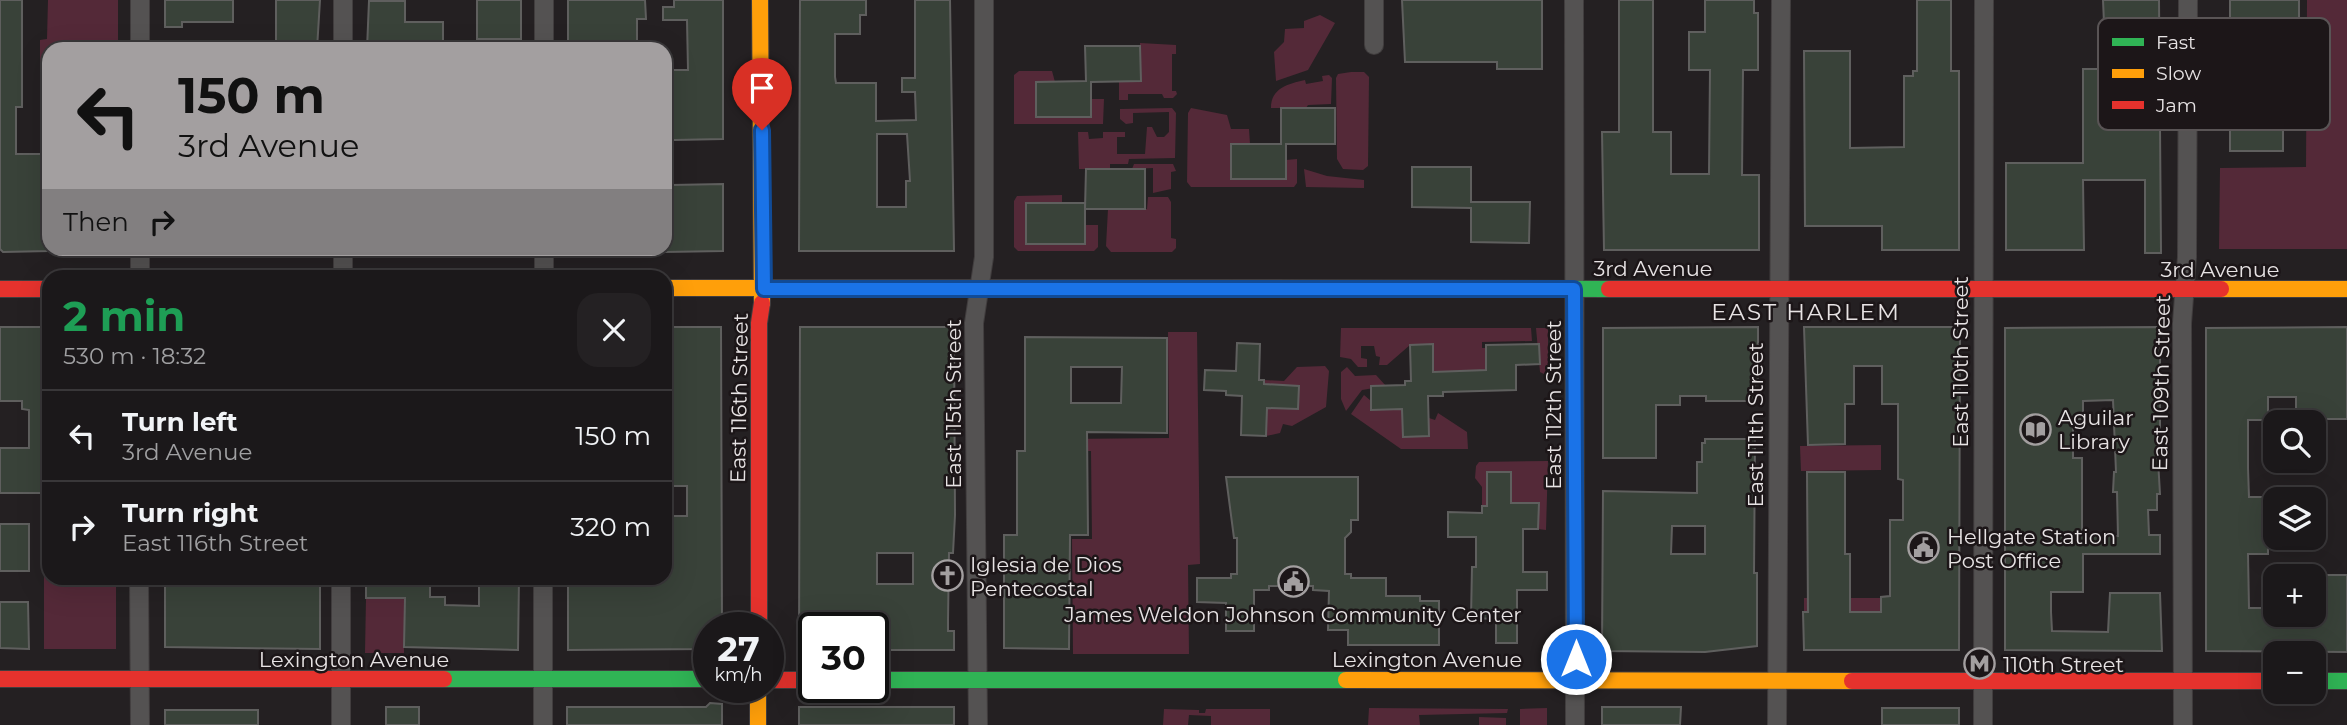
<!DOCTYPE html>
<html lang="en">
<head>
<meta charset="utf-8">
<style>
  :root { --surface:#1b181a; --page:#242123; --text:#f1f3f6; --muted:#a0a0a2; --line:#393739 }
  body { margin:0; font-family:Montserrat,sans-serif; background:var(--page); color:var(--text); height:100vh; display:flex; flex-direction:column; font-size:26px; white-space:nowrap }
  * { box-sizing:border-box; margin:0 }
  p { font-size:23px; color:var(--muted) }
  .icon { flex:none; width:38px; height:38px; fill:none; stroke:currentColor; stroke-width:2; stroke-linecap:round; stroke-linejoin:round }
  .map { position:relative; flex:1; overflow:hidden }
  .details { position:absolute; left:42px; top:270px; width:630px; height:315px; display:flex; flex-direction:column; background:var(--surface); border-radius:21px; box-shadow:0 7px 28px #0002,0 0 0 2px var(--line) }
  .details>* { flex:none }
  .banner { position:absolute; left:42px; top:42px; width:630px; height:214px; border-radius:21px; box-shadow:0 7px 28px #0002,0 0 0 2px var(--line); background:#a39fa0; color:#111; overflow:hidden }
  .tools { position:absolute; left:2263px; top:410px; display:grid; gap:14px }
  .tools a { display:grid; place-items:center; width:63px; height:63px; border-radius:14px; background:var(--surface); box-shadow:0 7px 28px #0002,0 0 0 2px var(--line); font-size:35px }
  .speed { position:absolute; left:693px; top:612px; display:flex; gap:14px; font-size:35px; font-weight:700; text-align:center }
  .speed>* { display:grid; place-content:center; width:91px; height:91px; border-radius:50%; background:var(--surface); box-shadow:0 7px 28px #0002,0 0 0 2px var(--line); line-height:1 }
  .speed small { font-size:18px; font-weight:400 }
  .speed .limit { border:4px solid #111; border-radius:10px; background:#fff; color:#111 }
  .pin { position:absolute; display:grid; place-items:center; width:60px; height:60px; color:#fff; margin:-72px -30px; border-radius:50% 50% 50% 0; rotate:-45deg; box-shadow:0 0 7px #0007 }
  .pin .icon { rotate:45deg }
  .me { position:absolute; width:77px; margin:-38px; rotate:0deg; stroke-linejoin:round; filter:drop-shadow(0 0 5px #0008) }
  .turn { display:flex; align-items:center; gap:24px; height:147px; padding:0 21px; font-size:32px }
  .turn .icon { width:91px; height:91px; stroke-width:2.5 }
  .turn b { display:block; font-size:49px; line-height:60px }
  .then { display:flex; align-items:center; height:66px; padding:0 21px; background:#0003; gap:14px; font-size:26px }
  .round { display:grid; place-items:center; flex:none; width:74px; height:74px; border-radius:21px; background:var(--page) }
  .overview { display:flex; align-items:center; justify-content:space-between; height:119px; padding:0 21px }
  h1 { font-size:42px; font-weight:700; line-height:52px; color:#1e9e55 }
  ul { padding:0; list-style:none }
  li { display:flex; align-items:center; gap:21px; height:91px; padding:0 21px; border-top:2px solid var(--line) }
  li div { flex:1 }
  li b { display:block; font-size:26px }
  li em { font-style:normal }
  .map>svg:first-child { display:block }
  .green { fill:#542938 }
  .building { fill:#394239; stroke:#5f5f5e; stroke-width:2; fill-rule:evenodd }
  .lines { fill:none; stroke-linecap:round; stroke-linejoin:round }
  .street-casing { stroke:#413d3e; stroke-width:20 }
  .fast-casing { stroke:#413d3e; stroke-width:18 }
  .slow-casing { stroke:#413d3e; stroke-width:18 }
  .jam-casing { stroke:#413d3e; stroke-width:18 }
  .street { stroke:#545252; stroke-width:18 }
  .fast { stroke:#30b455; stroke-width:16 }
  .slow { stroke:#ff9f0a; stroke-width:16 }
  .jam { stroke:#e5322d; stroke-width:16 }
  .route-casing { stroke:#114b97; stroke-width:18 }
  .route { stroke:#1a73e8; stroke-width:12 }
  .labels { text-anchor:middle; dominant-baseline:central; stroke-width:5; stroke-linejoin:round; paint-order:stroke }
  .street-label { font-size:21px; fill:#e7e3e4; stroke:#1c1618 }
  .poi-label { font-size:21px; fill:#e7e3e4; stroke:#1c1618; text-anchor:start }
  .neighbourhood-label { font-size:23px; letter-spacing:2px; fill:#e7e3e4; stroke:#1c1618 }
  .key { fill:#1c1618; stroke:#595455; stroke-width:2 }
  .key-label { font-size:19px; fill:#e7e3e4 }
</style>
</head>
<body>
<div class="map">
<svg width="2347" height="725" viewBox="0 0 2347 725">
  <rect width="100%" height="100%" fill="#242022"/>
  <g class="green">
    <path d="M48,0H118V49H49V62H40V40L47,39Z"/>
    <path d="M2307,0H2347V249H2219L2220,168L2306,167Z"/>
    <path d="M1320,15L1335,23L1308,70L1276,81L1274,52L1284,42L1285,29L1304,28V21Z"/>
    <path d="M1140,43L1176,45V54H1172V91H1176L1177,94L1173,98H1164L1162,94H1128V100H1119V81H1140Z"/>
    <path d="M1019,71H1052L1055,82H1036V117L1091,116V99H1104L1103,124H1014V75Z"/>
    <path d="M1351,72H1364L1369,77L1368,166L1363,170L1343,169L1337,159L1336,78L1338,74Z"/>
    <path d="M1329,75L1332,78L1331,104L1308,105L1306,108H1271C1271,88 1288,84 1305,80L1306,84L1323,81L1322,76Z"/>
    <path d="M1172,108L1176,113L1175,158L1129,159L1128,164H1110V169H1079L1078,132H1088L1089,139L1103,138V132H1125V137H1117V154H1145L1147,127H1152L1157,137H1164L1169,132V112L1133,113V123L1126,124L1120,119V109Z"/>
    <path d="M1191,108L1227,115L1231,129H1249L1250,144H1231V179H1286V160L1297,159V183L1294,187H1191L1187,182L1188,113Z"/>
    <path d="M1134,164H1173L1176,171L1171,172V189L1153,193V168L1132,169Z"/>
    <path d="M1304,169L1327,176L1364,180V188L1306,187Z"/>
    <path d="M1062,195V203H1026V244H1085V225H1098V247L1094,251H1018L1014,247V201L1017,196Z"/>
    <path d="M1148,197H1168L1171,202V238L1176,239V248L1172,252H1111L1106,246L1108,209H1147Z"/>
    <path d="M1341,328H1531L1532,341L1482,342V348H1486V370L1433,372L1432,344L1410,345L1387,365H1379L1380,357L1376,356L1374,346H1361V358L1367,359V367H1358L1351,359L1340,357Z"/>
    <path d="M1536,328H1548V376L1540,372Z"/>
    <path d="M1168,332H1197L1200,564L1188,565L1189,654H1073L1072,539H1092L1091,451H1065V439L1169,438Z"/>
    <path d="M1325,366L1329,371L1326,407L1292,426L1283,424L1280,433L1266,436L1267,408L1298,409L1299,386L1264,384V380L1284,381L1297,367Z"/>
    <path d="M1347,367L1355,376L1376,375L1386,386L1362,390L1346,411L1341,399V372Z"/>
    <path d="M1364,395L1371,401L1372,410L1402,409L1429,436V418L1435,420L1438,413L1467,432L1468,449H1401L1351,414Z"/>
    <path d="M1881,445V470L1801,471L1800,446Z"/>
    <path d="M1548,461L1546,530L1538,529V503H1511V472H1487V506H1482V487L1475,478L1476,466L1479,462Z"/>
    <path d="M44,528H49V578H116V649H44Z"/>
    <path d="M366,598H404V653H365Z"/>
    <path d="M1804,598H1880V612L1804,611Z"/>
    <path d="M1369,708L1508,709L1507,713L1419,715L1420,725H1368Z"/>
    <path d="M1547,708V725H1520V709Z"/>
    <path d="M1164,709L1199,710V713H1205L1206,709H1270V725H1211V716L1189,715L1188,725H1163Z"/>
    <path d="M1479,717L1506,718V725H1479Z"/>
  </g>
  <g class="building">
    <path d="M0,0H22V107H16V154H49V251L3,252L0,249Z"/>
    <path d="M165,0H233V22H182V27H165Z"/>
    <path d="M276,0H320L317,49H276Z"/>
    <rect x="477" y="0" width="44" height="39"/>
    <path d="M568,0H645L646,19H637V49H568Z"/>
    <path d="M674,0H723V139L674,140L665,136V70H688L687,20H663V7H674Z"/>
    <path d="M800,0H866V15H860V34H835V77L836,83H876V121L916,120L915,92H902V78H915V0H950L954,251H799ZM877,134H907L910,181H906V207H877Z"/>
    <path d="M1402,0H1542V69H1497V62H1405Z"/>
    <path d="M1619,0H1653V132H1671V174H1709L1710,70H1689V32H1705V0H1754V13H1758V70H1743L1742,175H1759V250H1604L1602,132H1619Z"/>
    <path d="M1917,0H1951V71H1959V250H1882V226H1805L1804,51H1850V148L1904,147V76H1913V71H1917Z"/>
    <path d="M2103,0H2159L2161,253H2145V180H2083L2084,250H2006V163H2083V69H2106Z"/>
    <path d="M2230,0H2299V35H2283V151H2230Z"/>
    <path d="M369,1H405V22H443V49H367Z"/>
    <path d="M1085,46H1140L1141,81L1091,82V117H1036V82L1086,81Z"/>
    <path d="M1281,108H1335V144H1286V179H1231V144H1281Z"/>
    <path d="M1412,167H1471V202H1530L1529,243L1471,242V208L1412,207Z"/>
    <path d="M1086,169H1145V209H1085Z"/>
    <path d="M723,184V251L665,252V212H671L672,208V185Z"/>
    <rect x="1026" y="203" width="59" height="41"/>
    <path d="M0,327H49V493H0V448H29V410L22,409V401H0Z"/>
    <path d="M665,327H721L722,628H709V649L568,650V578H619L622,586H645V578H665V516H687V486H665Z"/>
    <path d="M800,327H954L955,515L953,553H949L948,620V631H954V650H873V628H814V650H799ZM877,553H913V584H877Z"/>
    <path d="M1758,327V381H1755V401H1706V396H1680V405H1656V458H1603V328Z"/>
    <path d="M1804,327H1960L1959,650H1804L1803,612H1808L1807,472H1845V554H1850V612H1881V597L1890,596V520H1903V480L1898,479V404H1882V366H1854V404H1845V444L1808,445Z"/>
    <path d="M2160,327V443H2157L2160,494H2157V510H2148L2149,535H2160V554H2083V592H2051V612L2052,631L2108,632L2110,593H2160L2162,651L2005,650V328ZM2113,400L2116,472H2114L2113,492H2117L2118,536H2082V458H2073V419H2083V401Z"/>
    <path d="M2347,327V419H2296V397H2268V420H2248V468L2249,497H2268V554H2248L2249,608H2275V614H2314V575H2347V652L2206,651V328Z"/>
    <path d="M1025,337L1167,338V433L1087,432L1088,535H1070L1069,649L1004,648V535H1017V451H1025ZM1071,367H1122L1121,403H1071Z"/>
    <path d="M1237,343L1260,344L1259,380H1264V384L1299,386L1298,409L1267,408L1266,436L1241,435L1242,396L1226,395V391L1204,390L1205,370L1236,371Z"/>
    <path d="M1433,344V372L1486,370V345L1539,344L1540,364L1516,365V390L1443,392V396H1428L1429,436L1403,437L1402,409L1371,410V386L1405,385V381H1411L1410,345Z"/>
    <path d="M1705,439H1755L1754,573H1757V646L1705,652L1602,651L1603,491L1697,493V462H1702V443H1705ZM1672,526H1705V554H1671Z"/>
    <path d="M1487,472H1511V503H1539L1538,529H1523V572H1547V590H1517V643H1496V619L1471,618L1472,567H1476V537H1448V512L1482,513V506H1487Z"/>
    <path d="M1226,477H1358V520H1351V532L1345,538V574H1351V578H1386V596H1420V601H1439V645H1348V630H1328L1329,591L1313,590V586H1269V590H1254V631H1226V603L1197,602V578H1231V574H1237V538H1234Z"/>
    <rect x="0" y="524" width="29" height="47"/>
    <path d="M165,578H320V649L165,647Z"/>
    <path d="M366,578H430V597H445V605L479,606V578H519L518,650L404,647L405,598H366Z"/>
    <path d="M0,602H28L29,649L0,648Z"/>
    <path d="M710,703L722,704V725H567V707H706Z"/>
    <rect x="386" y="707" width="33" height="18"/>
    <rect x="799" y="707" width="155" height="18"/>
    <path d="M1602,707H1681L1680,725H1602Z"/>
    <rect x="1882" y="708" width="77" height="17"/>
    <rect x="165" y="710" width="93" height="15"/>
  </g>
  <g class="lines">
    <defs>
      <g id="street">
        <path d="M1574,0L1575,725"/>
        <path d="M1374,45V0"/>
        <path d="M140,49V0"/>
        <path d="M343,49V0"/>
        <path d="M544,49V0"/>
        <path d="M343,248V276"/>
        <path d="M140,276V248"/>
        <path d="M544,276V248"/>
        <path d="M139,578L140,725"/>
        <path d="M341,578V725"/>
        <path d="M543,578V725"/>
        <path d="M978,725L974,323L984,257V0"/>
        <path d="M1777,725L1781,0"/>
        <path d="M1983,725L1984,0"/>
        <path d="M2183,725L2182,323L2187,257L2188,0"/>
      </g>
      <g id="fast">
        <path d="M1229,288L1609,289"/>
        <path d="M444,679H709"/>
        <path d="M873,680H1346"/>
        <path d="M2314,681H2347"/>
      </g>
      <g id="slow">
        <path d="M760,0L762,303"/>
        <path d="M665,288H1229"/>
        <path d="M2221,289H2347"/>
        <path d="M1346,680L1852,681"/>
        <path d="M758,688V725"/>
      </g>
      <g id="jam">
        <path d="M0,289H49"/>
        <path d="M1609,289H2221"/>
        <path d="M759,628V323L762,303"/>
        <path d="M0,679H444"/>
        <path d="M768,680H814"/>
        <path d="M1852,681H2275"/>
      </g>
    </defs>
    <use href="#street" class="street-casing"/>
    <use href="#fast" class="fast-casing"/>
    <use href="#slow" class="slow-casing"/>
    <use href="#jam" class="jam-casing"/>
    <use href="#street" class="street"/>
    <use href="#fast" class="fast"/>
    <use href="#slow" class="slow"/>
    <use href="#jam" class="jam"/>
  </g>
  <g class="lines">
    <defs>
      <path id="route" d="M762,130L764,289H1574L1576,659"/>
    </defs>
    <use href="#route" class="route-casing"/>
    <use href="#route" class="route"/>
  </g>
  <defs>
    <symbol id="library-ring" viewBox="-11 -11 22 22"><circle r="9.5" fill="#1c1618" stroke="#a39fa0" stroke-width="1.5"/><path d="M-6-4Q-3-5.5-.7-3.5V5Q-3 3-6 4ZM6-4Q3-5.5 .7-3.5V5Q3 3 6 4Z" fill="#a39fa0"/></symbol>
    <symbol id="civic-ring" viewBox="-11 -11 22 22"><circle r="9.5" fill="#1c1618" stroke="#a39fa0" stroke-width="1.5"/><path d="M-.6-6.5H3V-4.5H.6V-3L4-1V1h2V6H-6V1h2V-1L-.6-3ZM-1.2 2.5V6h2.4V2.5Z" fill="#a39fa0"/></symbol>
    <symbol id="church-ring" viewBox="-11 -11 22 22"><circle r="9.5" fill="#1c1618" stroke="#a39fa0" stroke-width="1.5"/><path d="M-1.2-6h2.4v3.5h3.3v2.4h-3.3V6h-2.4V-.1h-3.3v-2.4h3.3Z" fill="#a39fa0"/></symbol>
    <symbol id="metro-ring" viewBox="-11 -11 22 22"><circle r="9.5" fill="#1c1618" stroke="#a39fa0" stroke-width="1.5"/><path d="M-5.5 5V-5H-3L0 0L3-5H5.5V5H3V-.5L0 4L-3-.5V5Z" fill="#a39fa0"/></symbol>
  </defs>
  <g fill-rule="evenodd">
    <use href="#library-ring" x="2018" y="412" width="35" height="35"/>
    <use href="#civic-ring" x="1906" y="530" width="35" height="35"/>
    <use href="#church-ring" x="930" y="558" width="35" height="35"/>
    <use href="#civic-ring" x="1276" y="564" width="35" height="35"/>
    <use href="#metro-ring" x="1962" y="646" width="35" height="35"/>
  </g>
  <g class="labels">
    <g class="street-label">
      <text x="1653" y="268">3rd Avenue</text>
      <text x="2220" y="269">3rd Avenue</text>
      <text transform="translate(1960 362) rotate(-90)">East 110th Street</text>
      <text transform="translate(2161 383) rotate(-89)">East 109th Street</text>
      <text transform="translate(739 398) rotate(-89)">East 116th Street</text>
      <text transform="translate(953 404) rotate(-90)">East 115th Street</text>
      <text transform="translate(1553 405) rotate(-90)">East 112th Street</text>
      <text transform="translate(1755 425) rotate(-90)">East 111th Street</text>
      <text x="354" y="659">Lexington Avenue</text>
      <text x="1427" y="659">Lexington Avenue</text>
    </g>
    <g class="poi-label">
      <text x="2058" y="417">Aguilar<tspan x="2058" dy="24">Library</tspan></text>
      <text x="1947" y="536">Hellgate Station<tspan x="1947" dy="24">Post Office</tspan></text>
      <text x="970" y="564">Iglesia de Dios<tspan x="970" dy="24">Pentecostal</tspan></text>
      <text x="1293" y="614" text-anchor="middle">James Weldon Johnson Community Center</text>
      <text x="2003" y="664">110th Street</text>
    </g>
    <g class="neighbourhood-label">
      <text x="1806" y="312">EAST HARLEM</text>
    </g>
  </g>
  <rect x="2098" y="18" width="232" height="112" rx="10" class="key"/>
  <rect x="2112" y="38" width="32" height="8" fill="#30b455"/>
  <rect x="2112" y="69" width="32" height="9" fill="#ff9f0a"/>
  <rect x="2112" y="101" width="32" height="8" fill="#e5322d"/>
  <g class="key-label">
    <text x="2156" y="49">Fast</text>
    <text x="2156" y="80">Slow</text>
    <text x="2156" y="112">Jam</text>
  </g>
</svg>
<div class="tools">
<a><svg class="icon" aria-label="search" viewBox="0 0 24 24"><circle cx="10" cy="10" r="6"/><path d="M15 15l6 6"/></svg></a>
<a><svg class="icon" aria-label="layers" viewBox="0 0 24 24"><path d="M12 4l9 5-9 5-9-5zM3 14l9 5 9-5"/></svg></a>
<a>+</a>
<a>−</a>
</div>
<div class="speed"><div>27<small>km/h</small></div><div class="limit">30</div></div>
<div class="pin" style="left:762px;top:130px;background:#d93025"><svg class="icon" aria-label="arrive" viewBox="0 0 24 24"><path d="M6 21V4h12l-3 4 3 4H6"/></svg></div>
<svg class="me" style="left:1576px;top:659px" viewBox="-20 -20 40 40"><circle r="17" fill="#1a73e8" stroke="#fff" stroke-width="3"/><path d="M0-11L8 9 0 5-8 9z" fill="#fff"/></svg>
<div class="banner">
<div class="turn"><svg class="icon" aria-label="left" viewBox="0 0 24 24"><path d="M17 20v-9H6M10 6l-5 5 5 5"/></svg><div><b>150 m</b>3rd Avenue</div></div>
<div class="then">Then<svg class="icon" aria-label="right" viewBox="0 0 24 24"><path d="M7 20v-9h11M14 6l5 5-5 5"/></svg></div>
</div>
<section class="details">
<div class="overview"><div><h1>2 min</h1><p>530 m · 18:32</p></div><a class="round"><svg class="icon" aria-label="close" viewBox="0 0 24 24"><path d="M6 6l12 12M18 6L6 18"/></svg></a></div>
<ul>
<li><svg class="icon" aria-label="left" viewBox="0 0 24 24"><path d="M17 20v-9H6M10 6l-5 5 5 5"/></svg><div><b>Turn left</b><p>3rd Avenue</p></div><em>150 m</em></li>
<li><svg class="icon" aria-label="right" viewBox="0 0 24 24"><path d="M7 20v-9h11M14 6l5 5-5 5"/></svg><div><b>Turn right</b><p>East 116th Street</p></div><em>320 m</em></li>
</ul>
</section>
</div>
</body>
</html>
